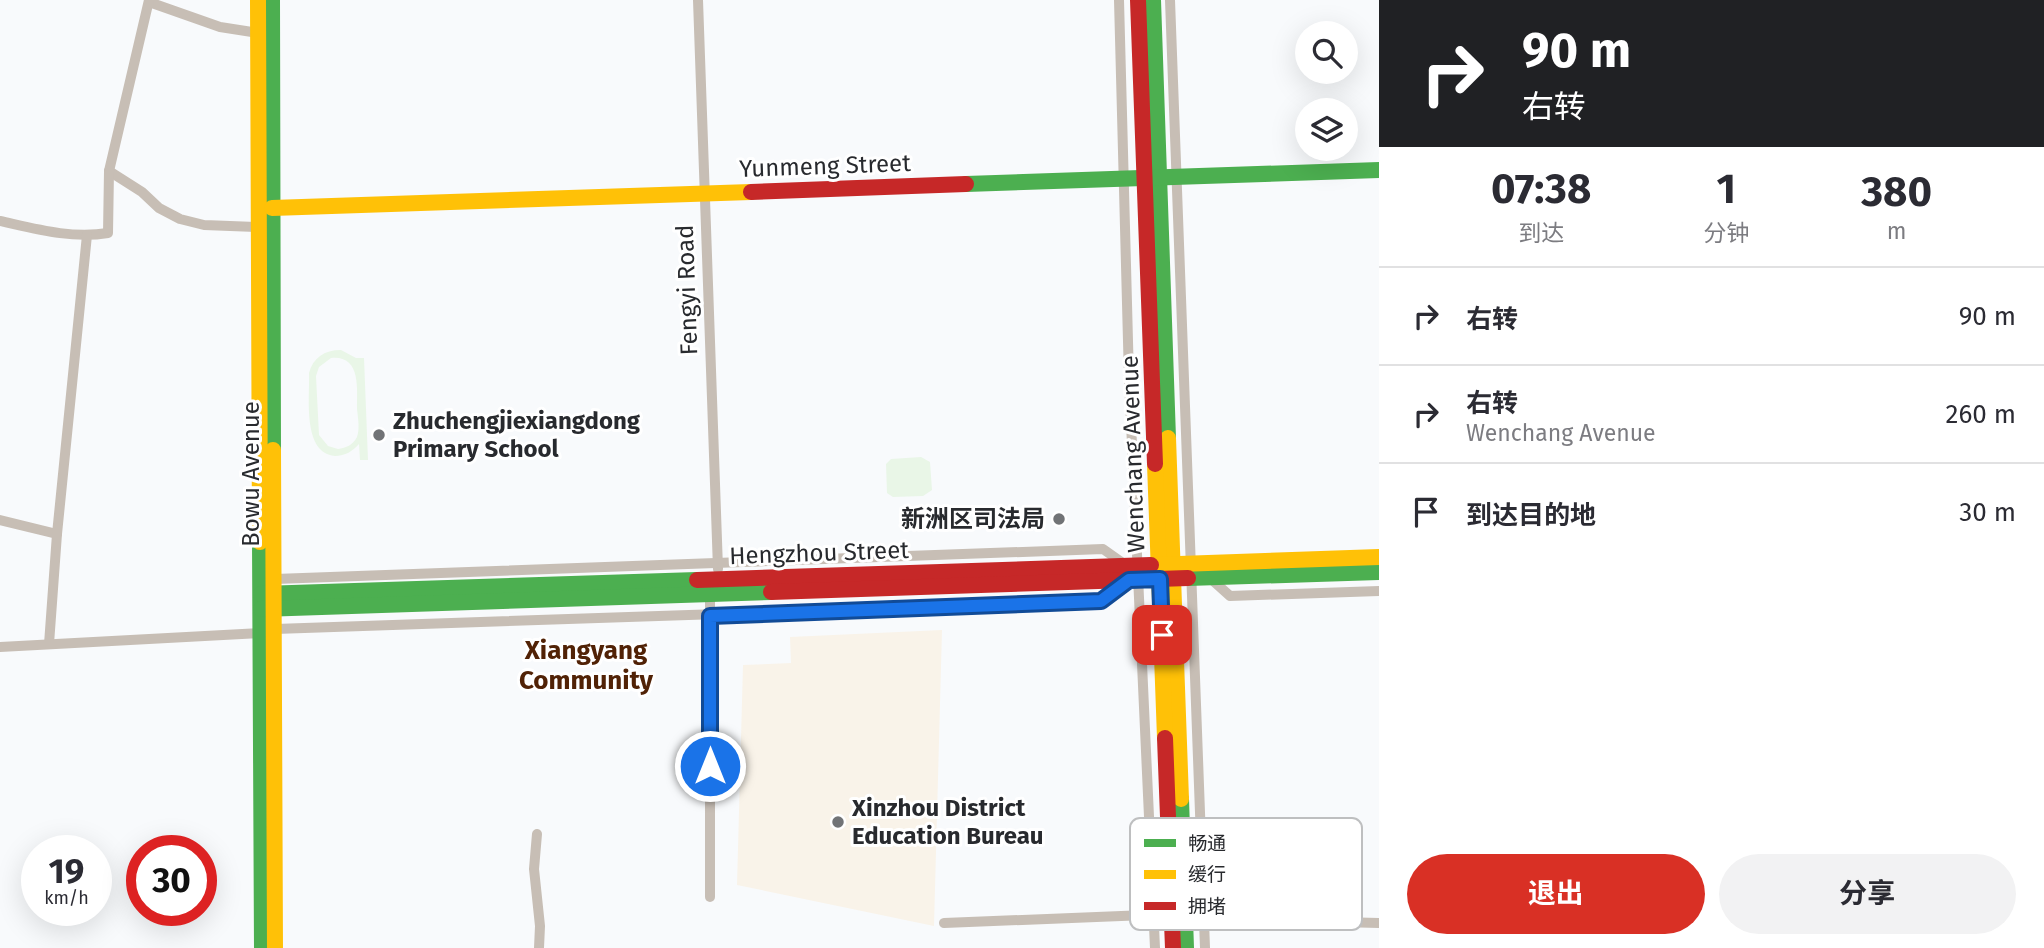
<!DOCTYPE html>
<html lang="zh">
<head>
<meta charset="utf-8">
<style>
  :root { --surface:#fff; --page:#f2f2f3; --text:#2b2b33; --muted:#7c7c81; --line:#e1e1e2; --accent:#d93025 }
  body { margin:0; font-family:"Fira Sans","Noto Sans SC",sans-serif; background:var(--page); color:var(--text); height:100vh; display:flex; flex-direction:column; font-size:26px; white-space:nowrap }
  * { box-sizing:border-box; margin:0 }
  p { font-size:23px; color:var(--muted) }
  .icon { flex:none; width:38px; height:38px; fill:none; stroke:currentColor; stroke-width:2; stroke-linecap:round; stroke-linejoin:round }
  .map { position:relative; flex:1; overflow:hidden }
  .details { display:flex; flex-direction:column; background:var(--surface); width:665px }
  .details>* { flex:none }
  .banner { background:#202124; color:#fff; overflow:hidden }
  .fabs { position:absolute; left:1295px; top:21px; display:grid; gap:14px }
  .fabs a { display:grid; place-items:center; width:63px; height:63px; border-radius:50%; background:var(--surface); box-shadow:0 7px 28px #0002; font-size:35px }
  .speed { position:absolute; left:21px; top:835px; display:flex; gap:14px; font-size:35px; font-weight:700; text-align:center }
  .speed>* { display:grid; place-content:center; width:91px; height:91px; border-radius:50%; background:var(--surface); box-shadow:0 7px 28px #0002; line-height:1 }
  .speed small { font-size:18px; font-weight:400 }
  .speed .limit { border:10px solid #d22; background:#fff; color:#111 }
  .pin { position:absolute; display:grid; place-items:center; width:60px; height:60px; color:#fff; margin:-30px; border-radius:14px; box-shadow:0 4px 10px #0006 }
  .me { position:absolute; width:77px; margin:-38px; rotate:0deg; stroke-linejoin:round; filter:drop-shadow(0 0 5px #0008) }
  .turn { display:flex; align-items:center; gap:24px; height:147px; padding:0 28px; font-size:32px }
  .turn .icon { width:91px; height:91px; stroke-width:2.5 }
  .turn b { display:block; font-size:49px; line-height:60px }
  .eta { display:flex; justify-content:space-evenly; align-items:center; height:119px; text-align:center }
  .eta b { font-size:42px; font-weight:700; line-height:49px }
  .cta { display:flex; gap:14px; margin-top:auto; padding:14px 28px }
  .cta a { flex:1; height:80px; border-radius:42px; background:var(--accent); color:#fff; font-size:28px; font-weight:700; line-height:80px; text-align:center }
  .cta a+a { background:var(--page); color:var(--text) }
  ul { padding:0; list-style:none }
  li { display:flex; align-items:center; gap:21px; height:98px; padding:0 28px; border-top:2px solid var(--line) }
  li div { flex:1 }
  li b { display:block; font-size:26px }
  li em { font-style:normal }
  main { display:flex; flex:1; min-height:0 }
  .map>svg:first-child { display:block }
  .commercial { fill:#f9f3e9 }
  .green { fill:#e9f6e7; fill-rule:evenodd }
  .lines { fill:none; stroke-linecap:round; stroke-linejoin:round }
  .street { stroke:#c7beb5; stroke-width:10 }
  .fast { stroke:#4caf50; stroke-width:16 }
  .slow { stroke:#ffc107; stroke-width:16 }
  .jam { stroke:#c62828; stroke-width:16 }
  .route-casing { stroke:#114b97; stroke-width:18 }
  .route { stroke:#1a73e8; stroke-width:12 }
  .poi-dot { fill:#717376; stroke:#fff; stroke-width:2.5 }
  .labels { text-anchor:middle; dominant-baseline:central; stroke-width:6; stroke-linejoin:round; paint-order:stroke }
  .street-label { font-size:24px; fill:#282a2e; stroke:#fff }
  .poi-label { font-size:24px; font-weight:bold; fill:#282a2e; stroke:#fff; text-anchor:start }
  .neighbourhood-label { font-size:26px; font-weight:bold; fill:#512206; stroke:#fff }
  .key { fill:#fff; stroke:#bebfc0; stroke-width:2 }
  .key-label { font-size:19px; fill:#282a2e }
</style>
</head>
<body>
<main>
<div class="map">
<svg width="1379" height="948" viewBox="0 0 1379 948">
  <rect width="100%" height="100%" fill="#f8fafc"/>
  <path class="commercial" d="M942,630L934,926L737,885L743,665L791,663L790,637Z"/>
  <g class="green">
    <path d="M341,350L356,358H364L368,460H360L359,444C353,451 345,456 335,456C302,453 310,397 309,373C313,358 324,350 341,350ZM331,358C361,355 357,388 357,409C358,418 360,429 357,437C353,445 346,448 338,449L328,446L319,435L316,376L319,367Z"/>
    <path d="M921,457L930,462L932,490L923,496L893,497L887,493L886,464L891,459Z"/>
  </g>
  <g class="lines">
    <g class="street">
      <path d="M698,0L718,569"/>
      <path d="M1119,0L1129,379L1155,948"/>
      <path d="M1170,0L1205,948"/>
      <path d="M149,2L220,27L258,33"/>
      <path d="M109,171L142,192L159,208L180,219L204,225L259,227"/>
      <path d="M0,221C36,229 71,239 108,233L109,171L149,0"/>
      <path d="M0,520L57,534"/>
      <path d="M1210,578L1230,596L1379,591"/>
      <path d="M275,579L1103,549L1127,566"/>
      <path d="M275,629L1101,601L1129,580"/>
      <path d="M49,644L57,534L87,235"/>
      <path d="M0,647L261,633"/>
      <path d="M537,834L534,869L540,926L539,948"/>
      <path d="M710,897V594"/>
      <path d="M1185,918L1379,923"/>
      <path d="M944,923L1171,914"/>
    </g>
    <g class="fast">
      <path d="M272,0L273,450"/>
      <path d="M1153,0L1168,438"/>
      <path d="M966,184L1379,170"/>
      <path d="M260,542L262,948"/>
      <path d="M1188,578L1379,572"/>
      <path d="M261,594L697,580"/>
      <path d="M261,609L771,592"/>
      <path d="M1181,799L1186,948"/>
    </g>
    <g class="slow">
      <path d="M258,0L260,542"/>
      <path d="M272,208L751,192"/>
      <path d="M1168,438L1181,799"/>
      <path d="M273,450L275,948"/>
      <path d="M1155,464L1165,738"/>
      <path d="M1151,565L1379,557"/>
    </g>
    <g class="jam">
      <path d="M1138,0L1155,464"/>
      <path d="M751,192L966,184"/>
      <path d="M697,580L1151,565"/>
      <path d="M771,592L1188,578"/>
      <path d="M1165,738L1173,948"/>
    </g>
  </g>
  <g class="lines">
    <defs>
      <path id="route" d="M710,766V616L1101,601L1129,580L1160,579L1162,635"/>
    </defs>
    <use href="#route" class="route-casing"/>
    <use href="#route" class="route"/>
  </g>
  <g class="poi-dot">
    <circle cx="379" cy="435" r="7"/>
    <circle cx="1059" cy="519" r="7"/>
    <circle cx="838" cy="822" r="7"/>
  </g>
  <g class="labels">
    <g class="street-label">
      <text transform="translate(825 166) rotate(-2)">Yunmeng Street</text>
      <text transform="translate(687 290) rotate(-92)">Fengyi Road</text>
      <text transform="translate(1133 454) rotate(-92)">Wenchang Avenue</text>
      <text transform="translate(251 474) rotate(-90)">Bowu Avenue</text>
      <text transform="translate(819 553) rotate(-2)">Hengzhou Street</text>
    </g>
    <g class="poi-label">
      <text x="393" y="421">Zhuchengjiexiangdong<tspan x="393" dy="28">Primary School</tspan></text>
      <text x="1045" y="519" text-anchor="end">新洲区司法局</text>
      <text x="852" y="808">Xinzhou District<tspan x="852" dy="28">Education Bureau</tspan></text>
    </g>
    <g class="neighbourhood-label">
      <text x="586" y="650">Xiangyang<tspan x="586" dy="30">Community</tspan></text>
    </g>
  </g>
  <rect x="1130" y="818" width="232" height="112" rx="10" class="key"/>
  <rect x="1144" y="839" width="32" height="8" fill="#4caf50"/>
  <rect x="1144" y="870" width="32" height="9" fill="#ffc107"/>
  <rect x="1144" y="902" width="32" height="8" fill="#c62828"/>
  <g class="key-label">
    <text x="1188" y="850">畅通</text>
    <text x="1188" y="881">缓行</text>
    <text x="1188" y="913">拥堵</text>
  </g>
</svg>
<div class="fabs">
<a><svg class="icon" aria-label="search" viewBox="0 0 24 24"><circle cx="10" cy="10" r="6"/><path d="M15 15l6 6"/></svg></a>
<a><svg class="icon" aria-label="layers" viewBox="0 0 24 24"><path d="M12 4l9 5-9 5-9-5zM3 14l9 5 9-5"/></svg></a>
</div>
<div class="speed"><div>19<small>km/h</small></div><div class="limit">30</div></div>
<div class="pin" style="left:1162px;top:635px;background:#d93025"><svg class="icon" aria-label="arrive" viewBox="0 0 24 24"><path d="M6 21V4h12l-3 4 3 4H6"/></svg></div>
<svg class="me" style="left:710px;top:766px" viewBox="-20 -20 40 40"><circle r="17" fill="#1a73e8" stroke="#fff" stroke-width="3"/><path d="M0-11L8 9 0 5-8 9z" fill="#fff"/></svg>
</div>
<section class="details">
<div class="banner">
<div class="turn"><svg class="icon" aria-label="right" viewBox="0 0 24 24"><path d="M7 20v-9h11M14 6l5 5-5 5"/></svg><div><b>90 m</b>右转</div></div>
</div>
<div class="eta">
<div><b>07:38</b><p>到达</p></div>
<div><b>1</b><p>分钟</p></div>
<div><b>380</b><p>m</p></div>
</div>
<ul>
<li><svg class="icon" aria-label="right" viewBox="0 0 24 24"><path d="M7 20v-9h11M14 6l5 5-5 5"/></svg><div><b>右转</b></div><em>90 m</em></li>
<li><svg class="icon" aria-label="right" viewBox="0 0 24 24"><path d="M7 20v-9h11M14 6l5 5-5 5"/></svg><div><b>右转</b><p>Wenchang Avenue</p></div><em>260 m</em></li>
<li><svg class="icon" aria-label="arrive" viewBox="0 0 24 24"><path d="M6 21V4h12l-3 4 3 4H6"/></svg><div><b>到达目的地</b></div><em>30 m</em></li>
</ul>
<div class="cta"><a>退出</a><a>分享</a></div>
</section>
</main>
</body>
</html>
